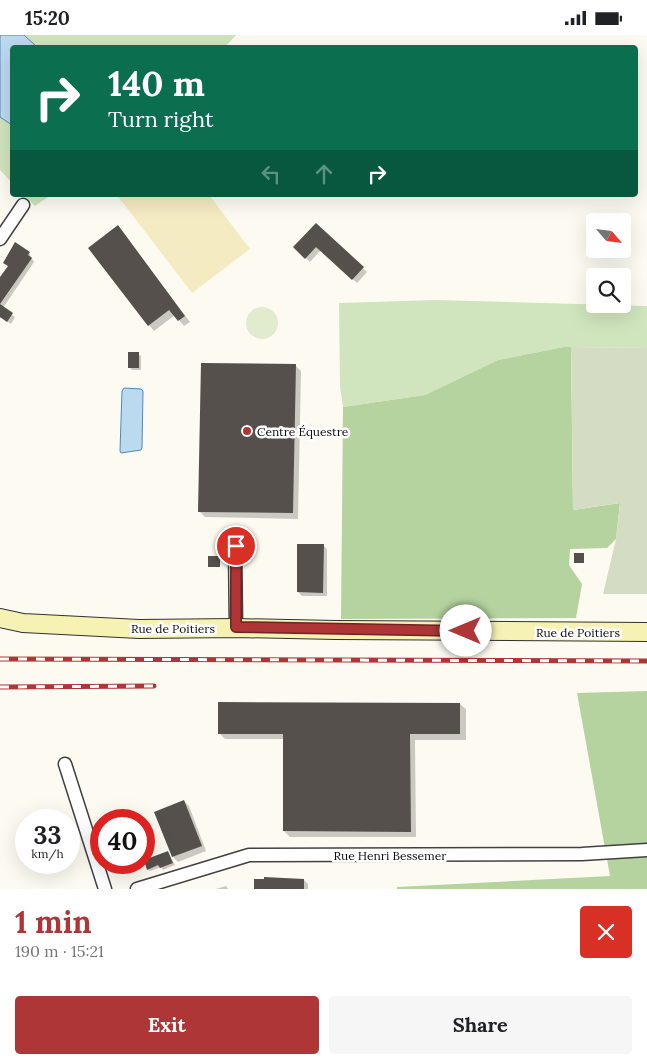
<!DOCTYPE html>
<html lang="en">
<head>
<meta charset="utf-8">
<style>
  :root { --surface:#fff; --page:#f6f6f6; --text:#202124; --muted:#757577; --accent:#ae3636 }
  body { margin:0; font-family:Lora,serif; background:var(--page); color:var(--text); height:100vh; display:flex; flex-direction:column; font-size:19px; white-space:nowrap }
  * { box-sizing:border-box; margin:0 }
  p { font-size:16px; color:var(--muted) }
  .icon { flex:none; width:28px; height:28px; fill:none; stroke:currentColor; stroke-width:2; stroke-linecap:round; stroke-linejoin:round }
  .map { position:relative; height:854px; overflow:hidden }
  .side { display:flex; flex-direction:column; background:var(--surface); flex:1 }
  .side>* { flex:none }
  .guide { position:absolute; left:10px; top:10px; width:628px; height:152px; border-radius:5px; box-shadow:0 5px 20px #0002; background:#0b6e4f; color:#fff; overflow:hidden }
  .needle { width:32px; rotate:118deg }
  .buttons { position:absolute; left:586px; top:178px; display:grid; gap:10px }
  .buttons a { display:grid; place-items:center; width:45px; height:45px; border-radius:5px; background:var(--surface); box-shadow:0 5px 20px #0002; font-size:25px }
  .speed { position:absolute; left:15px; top:774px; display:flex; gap:10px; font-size:25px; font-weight:700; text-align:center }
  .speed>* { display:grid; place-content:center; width:65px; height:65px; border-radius:50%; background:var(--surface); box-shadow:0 5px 20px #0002; line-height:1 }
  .speed small { font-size:12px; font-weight:400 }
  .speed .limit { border:8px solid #d22; background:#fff; color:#111 }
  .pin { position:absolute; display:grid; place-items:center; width:42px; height:42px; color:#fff; margin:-21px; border:2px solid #fff; border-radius:50%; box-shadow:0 1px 5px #0007 }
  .me { position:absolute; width:55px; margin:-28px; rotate:270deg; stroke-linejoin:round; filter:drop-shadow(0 0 4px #0008) }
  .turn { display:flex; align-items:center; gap:18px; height:105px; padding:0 15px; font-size:22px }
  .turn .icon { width:65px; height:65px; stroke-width:2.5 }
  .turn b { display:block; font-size:35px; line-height:42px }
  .lanes { display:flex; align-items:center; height:48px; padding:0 15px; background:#0003; justify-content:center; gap:25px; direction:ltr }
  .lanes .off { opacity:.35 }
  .round { display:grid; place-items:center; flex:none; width:52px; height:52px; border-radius:5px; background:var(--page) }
  .head { display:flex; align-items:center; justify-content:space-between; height:85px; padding:0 15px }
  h1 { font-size:30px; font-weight:700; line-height:38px; color:var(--accent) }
  .primary-button { display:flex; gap:10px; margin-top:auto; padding:10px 15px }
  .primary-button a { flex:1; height:58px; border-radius:5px; background:var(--accent); color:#fff; font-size:20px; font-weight:700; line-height:58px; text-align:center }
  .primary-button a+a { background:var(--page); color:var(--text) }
  .status { display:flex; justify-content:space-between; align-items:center; height:35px; padding:0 25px; background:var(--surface); direction:ltr }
  .status svg { height:14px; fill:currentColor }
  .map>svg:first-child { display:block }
  .green { fill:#d0e4be }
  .forest { fill:#b4d39f }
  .sand { fill:#f4ebc2 }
  .cemetery { fill:#d4ddc3 }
  .pitch { fill:#e1ecce }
  .water { fill:#bbd9ef; stroke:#4a8abe }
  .shadow { fill:#0003 }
  .building { fill:#55504b }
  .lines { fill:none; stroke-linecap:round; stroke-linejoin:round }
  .street-casing { stroke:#414141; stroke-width:15 }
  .secondary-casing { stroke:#303030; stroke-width:20 }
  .street { stroke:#fff; stroke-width:12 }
  .secondary { stroke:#f6f2b3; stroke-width:18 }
  .rail-casing { stroke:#ae3636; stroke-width:5 }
  .rail { stroke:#fff; stroke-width:3; stroke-dasharray:9; stroke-linecap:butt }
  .route-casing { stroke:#712323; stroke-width:12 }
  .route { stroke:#ae3636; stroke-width:9 }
  .poi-dot { fill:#ae3636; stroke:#fff; stroke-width:2 }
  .labels { text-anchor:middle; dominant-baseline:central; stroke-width:5; stroke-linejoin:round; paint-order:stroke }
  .poi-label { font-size:12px; fill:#0e0e0e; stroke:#fff; text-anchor:start }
  .street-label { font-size:12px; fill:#0e0e0e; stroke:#fff }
</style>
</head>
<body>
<div class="status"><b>15:20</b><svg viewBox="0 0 49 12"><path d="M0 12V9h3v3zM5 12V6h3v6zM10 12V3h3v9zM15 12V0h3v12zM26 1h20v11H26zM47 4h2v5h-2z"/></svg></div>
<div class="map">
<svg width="647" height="854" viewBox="0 0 647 854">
  <rect width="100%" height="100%" fill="#fdfbf1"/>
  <g class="green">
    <path d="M0,0H236L225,12H12V148L0,135Z"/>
    <path d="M24,160H51L35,171Z"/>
    <path d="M435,265L647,271V313L564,312L498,325L425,360L343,372L340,352L339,268Z"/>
  </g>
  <g class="forest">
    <path d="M564,312H571L573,475L620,468L616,504L607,513L570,514L569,530L582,549L576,583L341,584L343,372L425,360L498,325Z"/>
    <path d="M647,656V854H397V852L610,841L577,658Z"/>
  </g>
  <path class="sand" d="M117,160H209L250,214L192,258Z"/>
  <path class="cemetery" d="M571,312L647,313V559H603L616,504L620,468L573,475Z"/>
  <circle class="pitch" cx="262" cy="288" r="16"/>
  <g class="water">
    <path d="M0,0H24L37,12H12V90L0,82Z"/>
    <path d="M124,353L141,354L143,356L142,413L141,415L121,418L120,416L122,356Z"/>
  </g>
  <g class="shadow">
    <path d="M316,189L367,237L357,248L321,215L310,227L295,212Z"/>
    <path d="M118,192L190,287L184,291L175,280L154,296L149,290Z"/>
    <path d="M29,218L34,227L3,273L15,282L11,289L1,282L0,284V244Z"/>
    <path d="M138,319L141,321V335H132L129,332Z"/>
    <path d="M295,330L301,336L298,484L205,482L200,477Z"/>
    <path d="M323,510L327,514V561H302L298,557Z"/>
    <path d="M460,669L466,674V705H415L416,802H290L284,796V704H225L219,698Z"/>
    <path d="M184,766L189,771L206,816L178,827L173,822Z"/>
    <path d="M168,818L175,830L163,835L161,832L150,836L148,834Z"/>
    <path d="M304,845L308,849V854H254Z"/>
    <path d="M226,851L228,854H216Z"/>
  </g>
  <g class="building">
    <path d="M316,188L364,232L352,245L316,212L305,224L293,212Z"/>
    <path d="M118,190L185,281L178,286L169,275L148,291L88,213Z"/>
    <path d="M15,207L30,217L28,220L32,223L0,269V242L8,231L3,228Z"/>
    <path d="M0,269L13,278L7,287L0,282Z"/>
    <rect x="128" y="317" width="11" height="16"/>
    <path d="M201,328L296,329L293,478L198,477Z"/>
    <path d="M297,509H324L323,558L297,557Z"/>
    <rect x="574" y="518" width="10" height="10"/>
    <rect x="208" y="521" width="12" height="11"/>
    <path d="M218,667L460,668V699H410L411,797L283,796V699H218Z"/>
    <path d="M184,765L202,811L172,822L154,777Z"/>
    <path d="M168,816L173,828L160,833L158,830L147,835L144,825Z"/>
    <path d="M264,842L304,844V854H254V844H264Z"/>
  </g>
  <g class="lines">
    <defs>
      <g id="street">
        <path d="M0,204L23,170"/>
        <path d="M235,511L236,593"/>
        <path d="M65,729L105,854"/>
        <path d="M137,854L249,820L582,819L647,815"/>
      </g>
      <path id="secondary" d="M0,583L23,588L139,594L236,593L336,595L647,597"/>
    </defs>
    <use href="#street" class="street-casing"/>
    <use href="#secondary" class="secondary-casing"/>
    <use href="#street" class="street"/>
    <use href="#secondary" class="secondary"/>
    <defs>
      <g id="rail">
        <path d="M0,624L647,626"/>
        <path d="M0,652L154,651"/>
      </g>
    </defs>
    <use href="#rail" class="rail-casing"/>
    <use href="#rail" class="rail"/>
  </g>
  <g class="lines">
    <defs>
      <path id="route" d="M236,511V592L466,596"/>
    </defs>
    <use href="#route" class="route-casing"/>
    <use href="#route" class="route"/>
  </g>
  <circle class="poi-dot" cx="247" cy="396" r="5"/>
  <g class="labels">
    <g class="poi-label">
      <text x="257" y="396">Centre Équestre</text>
    </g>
    <g class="street-label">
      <text x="173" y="593">Rue de Poitiers</text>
      <text x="578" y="597">Rue de Poitiers</text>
      <text x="390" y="820">Rue Henri Bessemer</text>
    </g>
  </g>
</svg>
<div class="buttons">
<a><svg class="needle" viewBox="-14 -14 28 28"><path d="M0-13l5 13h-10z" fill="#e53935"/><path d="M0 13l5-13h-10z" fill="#757577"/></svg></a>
<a><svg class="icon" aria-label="search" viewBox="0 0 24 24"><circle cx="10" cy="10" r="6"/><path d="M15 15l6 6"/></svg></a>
</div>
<div class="speed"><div>33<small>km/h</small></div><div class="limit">40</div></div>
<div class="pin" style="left:236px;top:511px;background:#d93025"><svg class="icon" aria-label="arrive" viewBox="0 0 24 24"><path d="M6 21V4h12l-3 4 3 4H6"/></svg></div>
<svg class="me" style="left:466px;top:596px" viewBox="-20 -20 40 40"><circle r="19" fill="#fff"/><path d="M0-13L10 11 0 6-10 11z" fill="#ae3636"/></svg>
<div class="guide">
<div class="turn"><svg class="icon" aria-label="right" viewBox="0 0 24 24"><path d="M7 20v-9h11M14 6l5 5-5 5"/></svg><div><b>140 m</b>Turn right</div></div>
<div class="lanes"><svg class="icon off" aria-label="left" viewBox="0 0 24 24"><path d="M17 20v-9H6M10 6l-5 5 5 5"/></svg><svg class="icon off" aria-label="ahead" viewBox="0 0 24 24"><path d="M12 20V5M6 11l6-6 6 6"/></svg><svg class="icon" aria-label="right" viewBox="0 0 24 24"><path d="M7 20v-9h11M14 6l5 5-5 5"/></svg></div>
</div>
</div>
<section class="side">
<div class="head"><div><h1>1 min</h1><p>190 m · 15:21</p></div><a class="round" style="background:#d93025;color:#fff"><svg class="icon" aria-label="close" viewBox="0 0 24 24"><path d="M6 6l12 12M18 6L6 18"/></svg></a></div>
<div class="primary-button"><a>Exit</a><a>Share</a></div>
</section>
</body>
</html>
